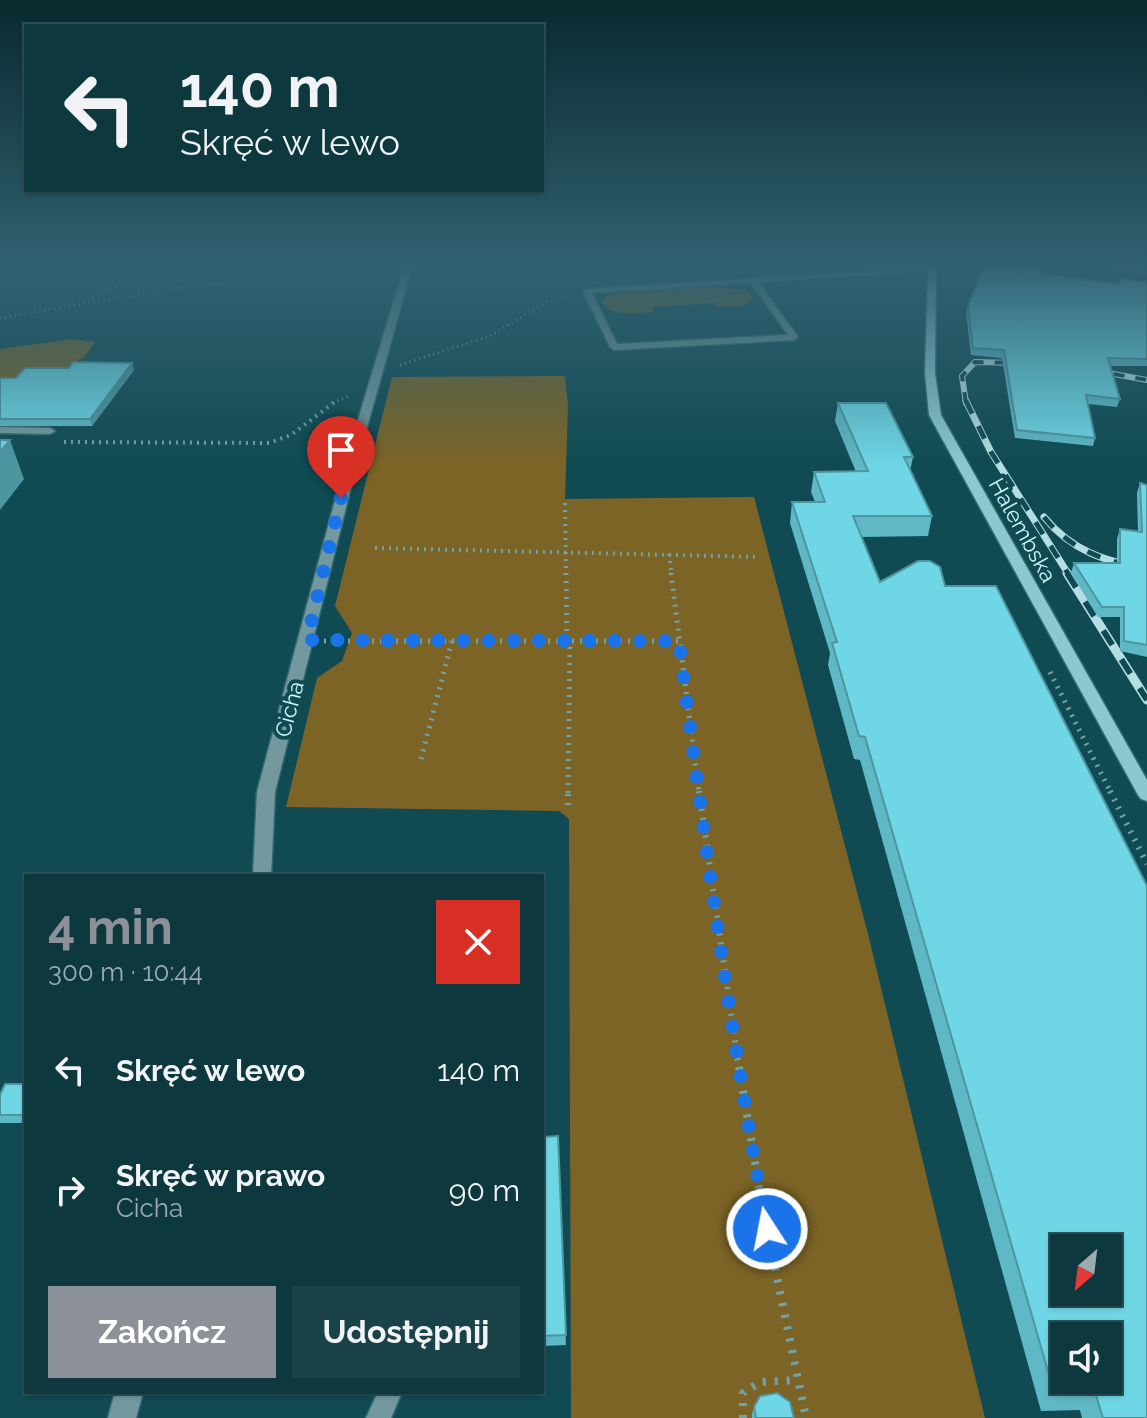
<!DOCTYPE html>
<html lang="pl">
<head>
<meta charset="utf-8">
<style>
  :root { --surface:#0c383e; --page:#1a4349; --text:#f1f3f6; --muted:#9aacb0; --line:#2c5258; --accent:#8c9099 }
  body { margin:0; font-family:Raleway,sans-serif; background:var(--page); color:var(--text); height:100vh; display:flex; flex-direction:column; font-size:30px; white-space:nowrap }
  * { box-sizing:border-box; margin:0 }
  p { font-size:26px; color:var(--muted) }
  .icon { flex:none; width:44px; height:44px; fill:none; stroke:currentColor; stroke-width:2; stroke-linecap:round; stroke-linejoin:round }
  .map { position:relative; flex:1; overflow:hidden }
  .panel { position:absolute; left:24px; top:874px; width:520px; height:520px; display:flex; flex-direction:column; background:var(--surface); border-radius:0px; box-shadow:0 2px 6px #0004,0 0 0 2px var(--line) }
  .panel>* { flex:none }
  .hud { position:absolute; left:24px; top:24px; width:520px; height:168px; border-radius:0px; box-shadow:0 2px 6px #0004,0 0 0 2px var(--line); background:#0c383e; color:var(--text); overflow:hidden }
  .needle { width:52px; rotate:208deg }
  .controls { position:absolute; left:1050px; top:1234px; display:grid; gap:16px }
  .controls a { display:grid; place-items:center; width:72px; height:72px; border-radius:0px; background:var(--surface); box-shadow:0 2px 6px #0004,0 0 0 2px var(--line); font-size:40px }
  .pin { position:absolute; display:grid; place-items:center; width:68px; height:68px; color:#fff; margin:-82px -34px; border-radius:50% 50% 50% 0; rotate:-45deg; box-shadow:0 0 8px #0007 }
  .pin .icon { rotate:45deg }
  .me { position:absolute; width:88px; margin:-44px; rotate:349deg; stroke-linejoin:round; filter:drop-shadow(0 0 6px #0008) }
  .turn { display:flex; align-items:center; gap:28px; height:168px; padding:0 24px; font-size:36px }
  .turn .icon { width:104px; height:104px; stroke-width:2.5 }
  .turn b { display:block; font-size:56px; line-height:68px }
  .round { display:grid; place-items:center; flex:none; width:84px; height:84px; border-radius:0px; background:var(--page) }
  .summary { display:flex; align-items:center; justify-content:space-between; height:136px; padding:0 24px }
  h1 { font-size:48px; font-weight:700; line-height:60px; color:var(--accent) }
  .button { display:flex; gap:16px; margin-top:auto; padding:16px 24px }
  .button a { flex:1; height:92px; border-radius:0px; background:var(--accent); color:#fff; font-size:32px; font-weight:700; line-height:92px; text-align:center }
  .button a+a { background:var(--page); color:var(--text) }
  ul { padding:0; list-style:none }
  li { display:flex; align-items:center; gap:24px; height:120px; padding:0 24px }
  li div { flex:1 }
  li b { display:block; font-size:30px }
  li em { font-style:normal }
  .map>svg:first-child { display:block }
  .green { fill:#7c6426 }
  .lines { fill:none; stroke-linecap:round; stroke-linejoin:round }
  .stream { stroke:#905e8f; stroke-width:5 }
  .lane-casing { stroke:#336a71; stroke-width:3 }
  .street-casing { stroke:#336a71; stroke-width:3 }
  .secondary-casing { stroke:#336a71; stroke-width:3 }
  .path-far4 { stroke:#72a2a9; stroke-width:3; stroke-dasharray:1 4; stroke-linecap:butt }
  .path-far3 { stroke:#72a2a9; stroke-width:4; stroke-dasharray:2 5; stroke-linecap:butt }
  .path-far2 { stroke:#72a2a9; stroke-width:5; stroke-dasharray:2 6; stroke-linecap:butt }
  .path-far1 { stroke:#72a2a9; stroke-width:6; stroke-dasharray:2 7; stroke-linecap:butt }
  .path { stroke:#72a2a9; stroke-width:8; stroke-dasharray:3 9; stroke-linecap:butt }
  .lane { fill:#73999e; fill-rule:evenodd }
  .street { fill:#73999e; fill-rule:evenodd }
  .secondary { fill:#8bc9d2; fill-rule:evenodd }
  .rail-far2-casing { stroke:#b5dee4; stroke-width:6 }
  .rail-far1-casing { stroke:#b5dee4; stroke-width:7 }
  .rail-casing { stroke:#b5dee4; stroke-width:9 }
  .rail-far2 { stroke:#104b53; stroke-width:4; stroke-dasharray:11; stroke-linecap:butt }
  .rail-far1 { stroke:#104b53; stroke-width:5; stroke-dasharray:14; stroke-linecap:butt }
  .rail { stroke:#104b53; stroke-width:6; stroke-dasharray:17; stroke-linecap:butt }
  .wall { fill:#5fb8c5 }
  .shaded-wall { fill:#4d96a0 }
  .building { fill:#6ed6e5; stroke:#4d96a0; stroke-width:2; fill-rule:evenodd }
  .route { stroke:#1a73e8; stroke-width:14; stroke-dasharray:0 25.2 }
  .labels { text-anchor:middle; dominant-baseline:central; stroke-width:8; stroke-linejoin:round; paint-order:stroke }
  .street-label { font-size:22px; fill:#d1f6fc; stroke:#104b53 }
</style>
</head>
<body>
<div class="map">
<svg width="1147" height="1418" viewBox="0 0 1147 1418">
  <rect width="100%" height="100%" fill="#104b53"/>
  <g class="green">
    <path d="M716,287L745,290L755,299L743,306L718,307L715,303L653,307V312C636,313 610,317 601,301C618,284 690,287 716,287Z"/>
    <path d="M72,339L95,342L83,359H79L66,373L0,381V349Z"/>
    <path d="M565,376L568,405L565,499L754,497L868,934L985,1418H571L569,819L559,811L286,807L317,678L342,661L352,633L335,606L392,377Z"/>
  </g>
  <g class="lines">
    <path class="stream" d="M1113,267L1147,273"/>
    <defs>
      <g id="lane">
        <path d="M932,267L936,269L935,271L758,282L798,337L794,340L614,350L610,347L583,291L587,289ZM751,283L788,335L617,344L592,293Z"/>
        <path d="M0,427L50,428L55,431L50,434L0,433Z"/>
        <path d="M378,1392H402L391,1418H366Z"/>
      </g>
      <g id="street">
        <path d="M404,267H412L357,463L275,792L271,876H253L257,792L345,463Z"/>
        <path d="M115,1392H143L136,1418H108Z"/>
      </g>
      <path id="secondary" d="M928,267H936L935,373L941,415L1147,780V801L1141,799L1138,795L929,415L925,373Z"/>
    </defs>
    <use href="#lane" class="lane-casing"/>
    <use href="#street" class="street-casing"/>
    <use href="#secondary" class="secondary-casing"/>
    <g class="path-far4">
      <path d="M83,301L164,267"/>
      <path d="M0,318L166,290L368,267"/>
      <path d="M400,365L490,336L541,305L573,293"/>
      <path d="M333,403L351,395"/>
    </g>
    <g class="path-far3">
      <path d="M64,442L269,443L291,435L336,401"/>
      <path d="M565,503L566,575"/>
      <path d="M375,548L760,557"/>
      <path d="M669,554L672,575"/>
    </g>
    <g class="path-far2">
      <path d="M566,573L567,641"/>
      <path d="M671,573L699,793"/>
      <path d="M324,641H679"/>
      <path d="M1050,672L1111,793"/>
      <path d="M421,759L452,641"/>
      <path d="M568,793L570,641"/>
    </g>
    <g class="path-far1">
      <path d="M699,791L739,1069"/>
      <path d="M1110,791L1147,864"/>
      <path d="M568,805V791"/>
    </g>
    <g class="path">
      <path d="M739,1067L762,1204L806,1418"/>
      <path d="M743,1418V1393L760,1382L797,1380"/>
    </g>
    <use href="#lane" class="lane"/>
    <use href="#street" class="street"/>
    <use href="#secondary" class="secondary"/>
    <defs>
      <g id="rail-far2">
        <path d="M1092,370L1147,380"/>
        <path d="M966,403L962,376L975,362L1024,363"/>
      </g>
      <g id="rail-far1">
        <path d="M966,401L991,452L1069,575"/>
        <path d="M1044,517C1072,551 1104,561 1147,569"/>
      </g>
      <path id="rail" d="M1067,573L1147,700"/>
    </defs>
    <use href="#rail-far2" class="rail-far2-casing"/>
    <use href="#rail-far1" class="rail-far1-casing"/>
    <use href="#rail" class="rail-casing"/>
    <use href="#rail-far2" class="rail-far2"/>
    <use href="#rail-far1" class="rail-far1"/>
    <use href="#rail" class="rail"/>
  </g>
  <g class="wall">
    <path d="M1040,274L1119,284L1120,279L1147,282V366H1111L1120,399L1117,407L1088,404L1095,438L1093,446L1015,438L1002,358L971,355L966,313L968,306Z"/>
    <path d="M134,370L92,426H0V378Z"/>
    <path d="M838,403L913,457L910,471L932,516L928,536L861,537L1147,1418H1082L1080,1410L1041,1411L860,760L854,759L828,665L830,653L790,523L792,502H815L811,492L814,472H856L835,421Z"/>
    <path d="M1140,483L1147,485V657L1120,651V617H1098L1071,573L1074,563H1117V539L1120,529L1138,532L1137,493Z"/>
    <path d="M26,1084V1123H0V1095Z"/>
    <path d="M558,1136L566,1345L542,1346V1137Z"/>
    <path d="M754,1407L794,1418H752V1414Z"/>
  </g>
  <g class="shaded-wall">
    <path d="M132,363L134,370L92,426L90,419Z"/>
    <path d="M10,440L24,479L0,510V452Z"/>
  </g>
  <g class="building">
    <path d="M984,267H1041L1040,274L1120,284V279L1147,282V359L1108,358L1120,399L1086,395L1095,438L1017,430L1004,350L973,348L968,306Z"/>
    <path d="M73,362L132,363L90,419H0V378H16L25,368H69Z"/>
    <path d="M838,403H886L913,457H904L932,516H853L880,582L918,561H930L940,567L945,586H996L1147,886V1418H1103L1095,1392H1054L865,737L859,736L832,643L837,642L792,502H825L814,472L868,471ZM1064,1248H1108V1292H1064ZM1064,1336H1108V1380H1064Z"/>
    <path d="M0,440H10L0,452Z"/>
    <path d="M1140,483L1147,485V645L1124,641V607H1102L1074,563H1120V529L1142,532Z"/>
    <path d="M5,1084H26V1115H0V1095Z"/>
    <path d="M558,1136L566,1335L542,1336V1137Z"/>
    <path d="M777,1393L790,1402L794,1418H756L754,1407L760,1396Z"/>
  </g>
  <linearGradient id="sky" x2="0" y2="1"><stop stop-color="#09292e"/><stop offset="0.57" stop-color="#316171"/><stop offset="1" stop-color="#316171" stop-opacity="0"/></linearGradient>
  <rect width="1147" height="465" fill="url(#sky)"/>
  <g class="lines">
    <path class="route" d="M341,498L307,640L679,641C704,838 731,1034 767,1229"/>
  </g>
  <g class="labels">
    <g class="street-label">
      <text transform="translate(1023 530) rotate(61)">Halembska</text>
      <text transform="translate(289 709) rotate(-75)">Cicha</text>
    </g>
  </g>
</svg>
<div class="controls">
<a><svg class="needle" viewBox="-14 -14 28 28"><path d="M0-13l5 13h-10z" fill="#e53935"/><path d="M0 13l5-13h-10z" fill="#9aacb0"/></svg></a>
<a><svg class="icon" aria-label="sound" viewBox="0 0 24 24"><path d="M4 9h4l5-4v14l-5-4H4zM17 9q2 3 0 6"/></svg></a>
</div>
<div class="pin" style="left:341px;top:498px;background:#d93025"><svg class="icon" aria-label="arrive" viewBox="0 0 24 24"><path d="M6 21V4h12l-3 4 3 4H6"/></svg></div>
<svg class="me" style="left:767px;top:1229px" viewBox="-20 -20 40 40"><circle r="17" fill="#1a73e8" stroke="#fff" stroke-width="3"/><path d="M0-11L8 9 0 5-8 9z" fill="#fff"/></svg>
<div class="hud">
<div class="turn"><svg class="icon" aria-label="left" viewBox="0 0 24 24"><path d="M17 20v-9H6M10 6l-5 5 5 5"/></svg><div><b>140 m</b>Skręć w lewo</div></div>
</div>
<section class="panel">
<div class="summary"><div><h1>4 min</h1><p>300 m · 10:44</p></div><a class="round" style="background:#d93025;color:#fff"><svg class="icon" aria-label="close" viewBox="0 0 24 24"><path d="M6 6l12 12M18 6L6 18"/></svg></a></div>
<ul>
<li><svg class="icon" aria-label="left" viewBox="0 0 24 24"><path d="M17 20v-9H6M10 6l-5 5 5 5"/></svg><div><b>Skręć w lewo</b></div><em>140 m</em></li>
<li><svg class="icon" aria-label="right" viewBox="0 0 24 24"><path d="M7 20v-9h11M14 6l5 5-5 5"/></svg><div><b>Skręć w prawo</b><p>Cicha</p></div><em>90 m</em></li>
</ul>
<div class="button"><a>Zakończ</a><a>Udostępnij</a></div>
</section>
</div>
</body>
</html>
